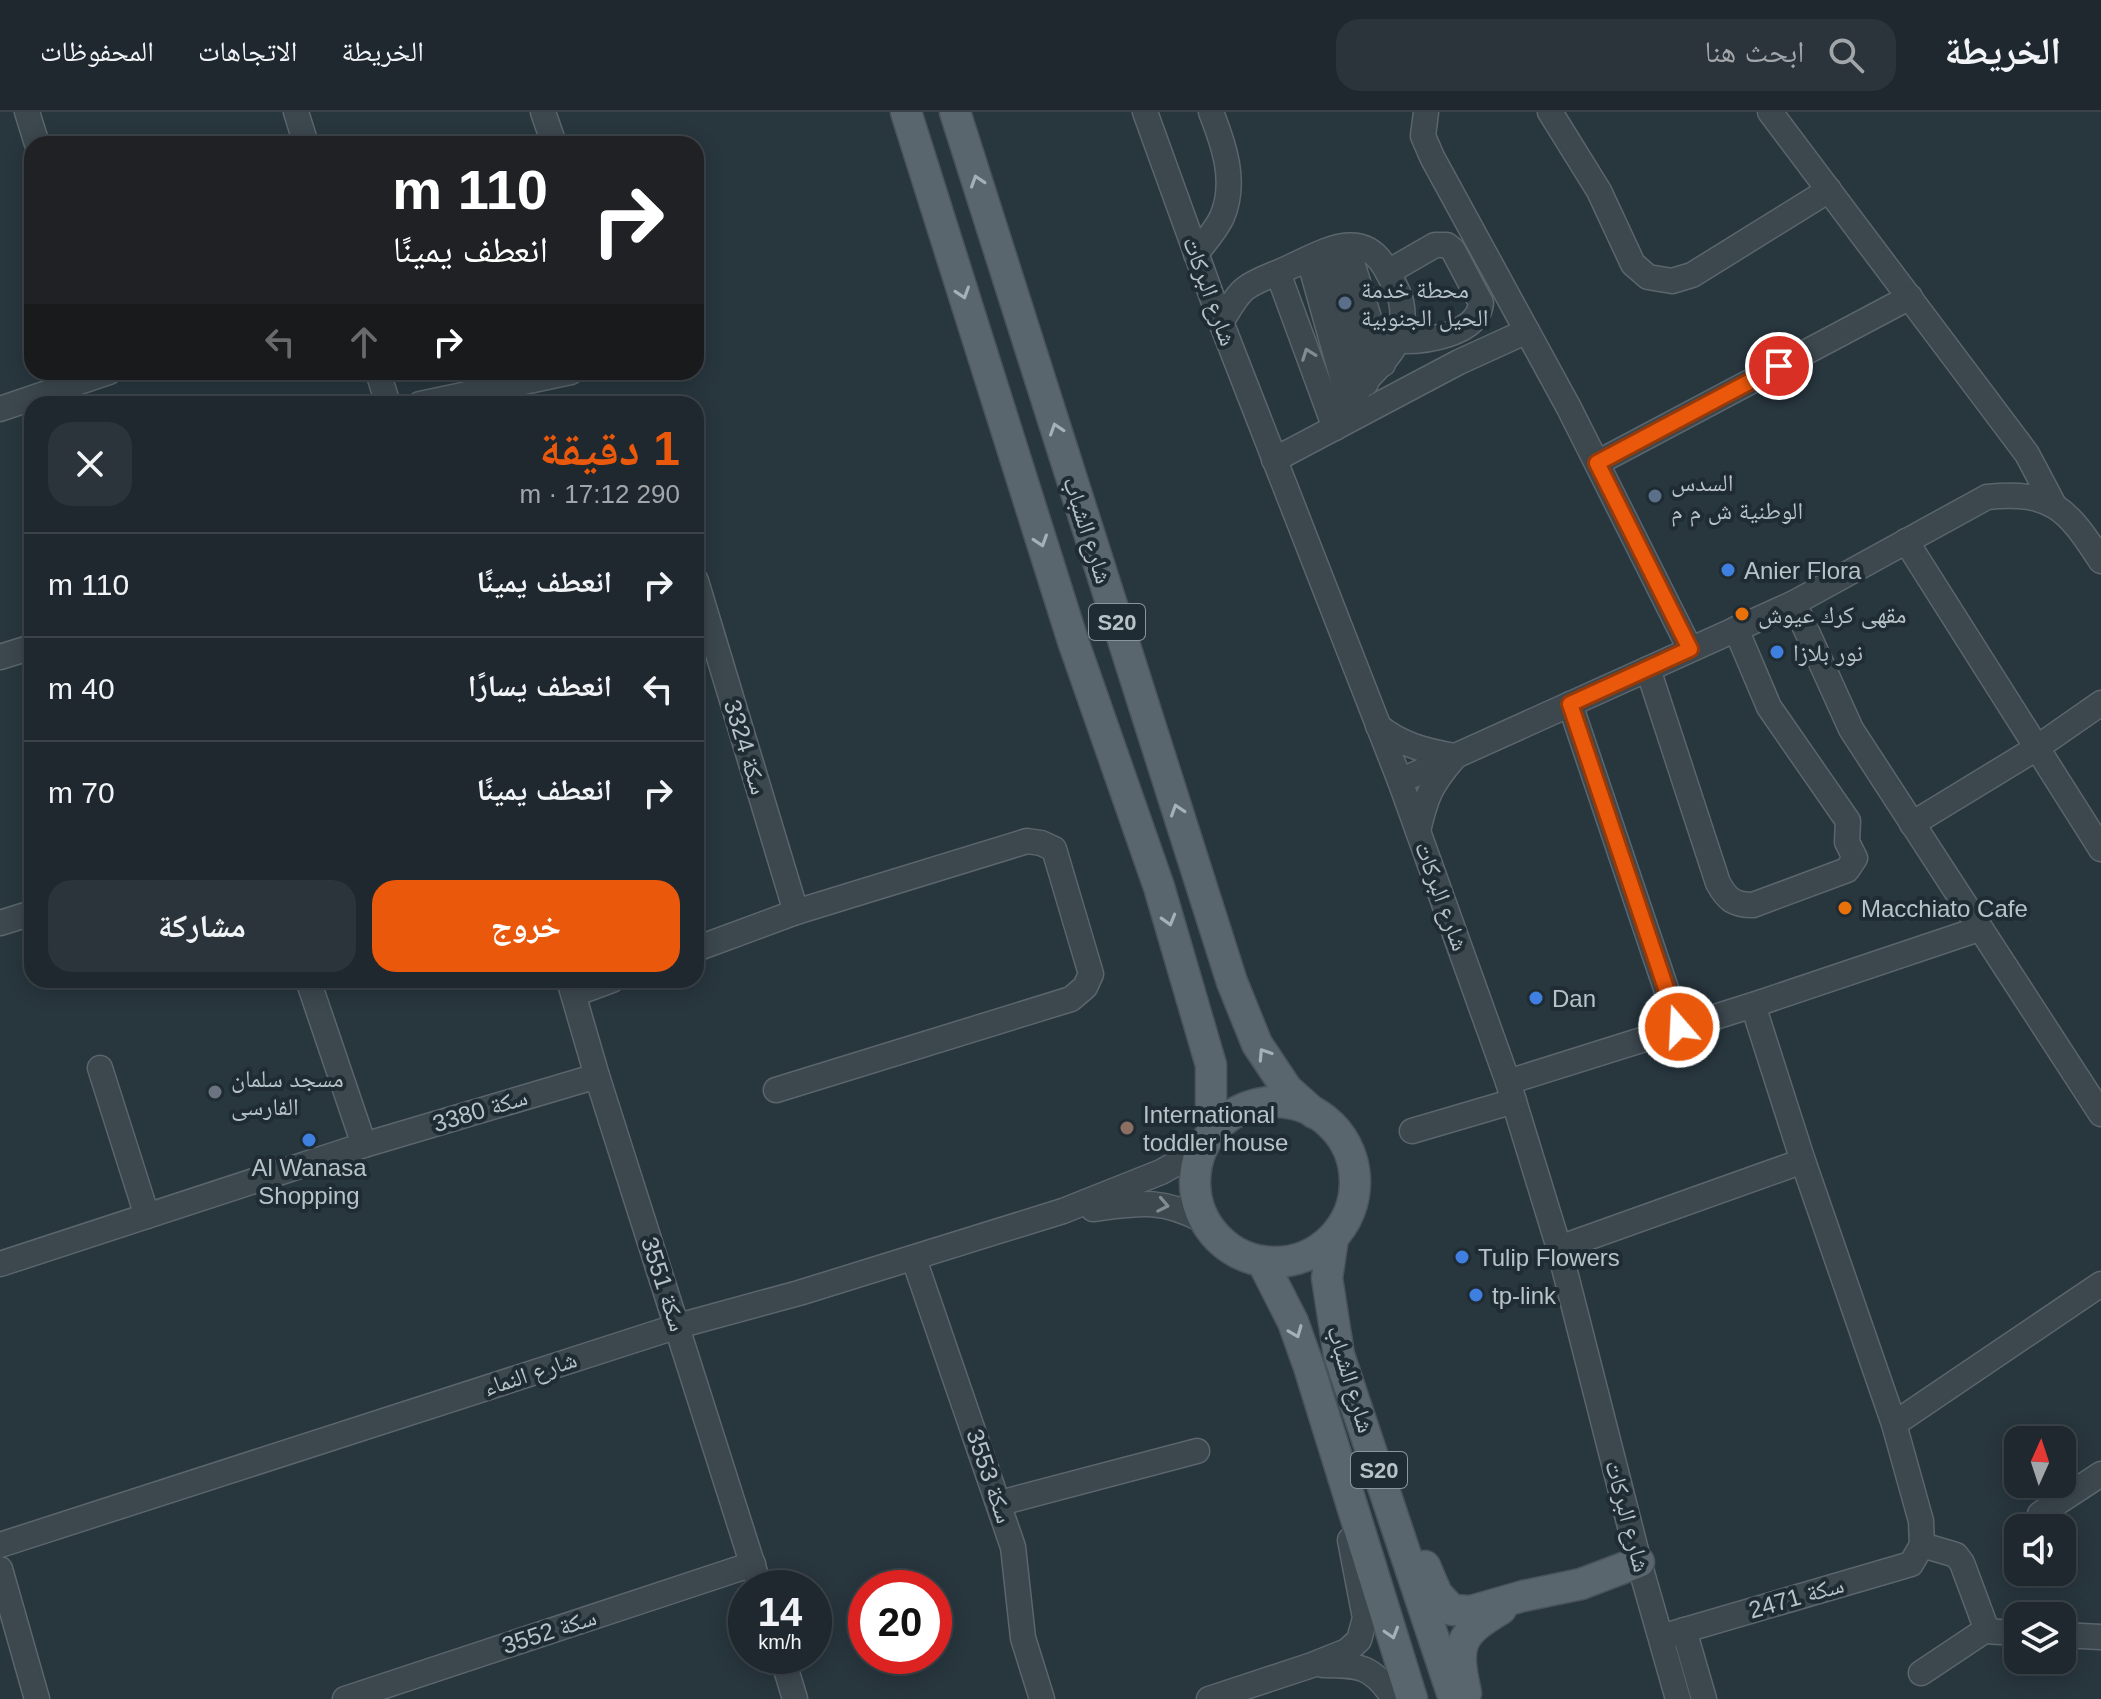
<!DOCTYPE html>
<html lang="ar">
<head>
<meta charset="utf-8">
<style>
  :root { --surface:#1e282e; --page:#2b343a; --text:#f1f3f6; --muted:#a1a6aa; --line:#3c444a; --accent:#ea580c }
  body { margin:0; font-family:Arial,"Noto Naskh Arabic",sans-serif; background:var(--page); color:var(--text); direction:rtl; height:100vh; display:flex; flex-direction:column; font-size:30px; white-space:nowrap }
  * { box-sizing:border-box; margin:0 }
  p { font-size:26px; color:var(--muted) }
  .icon { flex:none; width:44px; height:44px; fill:none; stroke:currentColor; stroke-width:2; stroke-linecap:round; stroke-linejoin:round }
  .map { position:relative; flex:1; overflow:hidden; direction:ltr }
  .drawer { position:absolute; left:24px; top:284px; width:680px; height:592px; display:flex; flex-direction:column; background:var(--surface); border-radius:24px; box-shadow:0 4px 20px #0003,0 0 0 2px var(--line); direction:rtl }
  .drawer>* { flex:none }
  .hud { position:absolute; left:24px; top:24px; width:680px; height:244px; border-radius:24px; box-shadow:0 4px 20px #0003,0 0 0 2px var(--line); direction:rtl; background:#202124; color:#fff; overflow:hidden }
  .needle { width:52px; rotate:3deg }
  .fabs { position:absolute; left:2004px; top:1314px; display:grid; gap:16px }
  .fabs a { display:grid; place-items:center; width:72px; height:72px; border-radius:16px; background:var(--surface); box-shadow:0 4px 20px #0003,0 0 0 2px var(--line); font-size:40px }
  .speed { position:absolute; left:728px; top:1458px; display:flex; gap:16px; font-size:40px; font-weight:700; text-align:center }
  .speed>* { display:grid; place-content:center; width:104px; height:104px; border-radius:50%; background:var(--surface); box-shadow:0 4px 20px #0003,0 0 0 2px var(--line); line-height:1 }
  .speed small { font-size:20px; font-weight:400 }
  .speed .limit { border:12px solid #d22; background:#fff; color:#111 }
  .pin { position:absolute; display:grid; place-items:center; width:68px; height:68px; color:#fff; margin:-34px; border:4px solid #fff; border-radius:50%; box-shadow:0 2px 8px #0007 }
  .me { position:absolute; width:88px; margin:-44px; rotate:341deg; stroke-linejoin:round; filter:drop-shadow(0 0 6px #0008) }
  .turn { display:flex; align-items:center; gap:28px; height:168px; padding:0 24px; font-size:36px }
  .turn .icon { width:104px; height:104px; stroke-width:2.5 }
  .turn b { display:block; font-size:56px; line-height:68px }
  .lanes { display:flex; align-items:center; height:76px; padding:0 24px; background:#0003; justify-content:center; gap:40px; direction:ltr }
  .lanes .off { opacity:.35 }
  .round { display:grid; place-items:center; flex:none; width:84px; height:84px; border-radius:24px; background:var(--page) }
  .headline { display:flex; align-items:center; justify-content:space-between; height:136px; padding:0 24px }
  h1 { font-size:48px; font-weight:700; line-height:60px; color:var(--accent) }
  .action { display:flex; gap:16px; margin-top:auto; padding:16px 24px }
  .action a { flex:1; height:92px; border-radius:24px; background:var(--accent); color:#fff; font-size:32px; font-weight:700; line-height:92px; text-align:center }
  .action a+a { background:var(--page); color:var(--text) }
  ul { padding:0; list-style:none }
  li { display:flex; align-items:center; gap:24px; height:104px; padding:0 24px; border-top:2px solid var(--line) }
  li div { flex:1 }
  li b { display:block; font-size:30px }
  li em { font-style:normal }
  header { display:flex; align-items:center; gap:48px; box-sizing:border-box; height:112px; padding:0 40px; background:var(--surface); border-bottom:2px solid var(--line) }
  header strong { font-size:38px }
  nav { display:flex; gap:44px; margin-inline-start:auto; font-size:28px }
  .search { width:560px; height:72px; background:var(--page); display:flex; align-items:center; gap:20px; box-sizing:border-box; padding:0 28px; border-radius:24px; color:var(--muted); font-size:30px }
  .map>svg:first-child { display:block }
  .lines { fill:none; stroke-linecap:round; stroke-linejoin:round }
  .minor-casing { stroke:#5a656c; stroke-width:27 }
  .major-casing { stroke:#48535a; stroke-width:33 }
  .minor { stroke:#3c474e; stroke-width:24 }
  .major { stroke:#5a666e; stroke-width:30 }
  .oneway { stroke:#a5b0b7 }
  .oneway2 { stroke:#808b92 }
  .route-casing { stroke:#983908; stroke-width:20 }
  .route { stroke:#ea580c; stroke-width:14 }
  .service-dot { fill:#5c6f8a; stroke:#202c33; stroke-width:3 }
  .shop-dot { fill:#3f7fe0; stroke:#202c33; stroke-width:3 }
  .food-dot { fill:#e8710a; stroke:#202c33; stroke-width:3 }
  .worship-dot { fill:#6b7280; stroke:#202c33; stroke-width:3 }
  .education-dot { fill:#8d6e63; stroke:#202c33; stroke-width:3 }
  .labels { text-anchor:middle; dominant-baseline:central; stroke-width:8; stroke-linejoin:round; paint-order:stroke }
  .shield { fill:#202c33; stroke:#8a959c; stroke-width:2 }
  .shield-label { font-size:22px; font-weight:bold; fill:#b8c2c9 }
  .poi-label { font-size:24px; fill:#b8c2c9; stroke:#202c33; text-anchor:start }
  .street-label { font-size:24px; fill:#b8c2c9; stroke:#202c33 }
</style>
</head>
<body>
<header>
<strong>الخريطة</strong>
<div class="search"><svg class="icon" aria-label="search" viewBox="0 0 24 24"><circle cx="10" cy="10" r="6"/><path d="M15 15l6 6"/></svg>ابحث هنا</div>
<nav><a>الخريطة</a><a>الاتجاهات</a><a>المحفوظات</a></nav>
</header>
<div class="map">
<svg width="2101" height="1587" viewBox="0 0 2101 1587">
  <rect width="100%" height="100%" fill="#28363e"/>
  <g class="lines">
    <defs>
      <g id="minor">
        <path d="M27,0L37,32"/>
        <path d="M296,0L306,32"/>
        <path d="M543,0L554,32"/>
        <path d="M1145,0L1221,210L1400,669L1508,970L1559,1136L1639,1450L1678,1587"/>
        <path d="M1426,0L1423,24L1432,45L1569,296L1690,537"/>
        <path d="M1550,0L1599,79L1633,152L1648,165L1672,169L1692,163L1829,78"/>
        <path d="M1770,0L2027,342L2054,393"/>
        <path d="M1347,134L1383,252"/>
        <path d="M1327,139L1366,271"/>
        <path d="M1196,142C1204,131 1216,118 1222,105C1237,70 1224,33 1211,0"/>
        <path d="M1309,147L1349,290"/>
        <path d="M1388,160L1435,133H1447L1453,138L1481,191C1478,223 1424,230 1398,229"/>
        <path d="M1278,161L1335,316"/>
        <path d="M1221,210C1228,200 1236,183 1246,176C1258,167 1276,162 1290,155C1327,138 1365,114 1388,161C1393,170 1399,180 1401,189C1414,250 1347,264 1344,310"/>
        <path d="M378,260L388,292"/>
        <path d="M420,292L571,260"/>
        <path d="M0,297L109,260"/>
        <path d="M1274,348L1459,250L1527,219"/>
        <path d="M1597,351L1910,185"/>
        <path d="M1906,429L2101,737"/>
        <path d="M696,469L796,800"/>
        <path d="M1794,491L1851,617L2101,1002"/>
        <path d="M0,545L32,535"/>
        <path d="M1648,557L1718,771C1727,787 1733,793 1753,793L1847,758L1855,746L1847,730L1848,709L1769,595L1736,517"/>
        <path d="M1570,592L1679,915"/>
        <path d="M1378,614C1401,633 1426,639 1455,644"/>
        <path d="M1400,669L1794,491L1987,385C2052,378 2068,398 2101,449"/>
        <path d="M1912,712L2035,637L2101,591"/>
        <path d="M1418,719C1426,685 1430,674 1453,647"/>
        <path d="M0,811L32,801"/>
        <path d="M696,837L796,800L1027,729L1041,731L1054,737L1091,862L1085,875L1071,887L776,978"/>
        <path d="M308,868L364,1033"/>
        <path d="M569,868L597,964L760,1476"/>
        <path d="M574,882L612,868"/>
        <path d="M1753,893L1803,1049L1894,1312L1921,1409L1922,1433"/>
        <path d="M100,956L147,1104"/>
        <path d="M1508,970L1753,893L1979,817"/>
        <path d="M1412,1019L1514,989"/>
        <path d="M1093,1097C1139,1091 1162,1086 1204,1109"/>
        <path d="M1559,1136L1803,1049"/>
        <path d="M914,1147L1013,1435L1023,1526L1042,1587"/>
        <path d="M0,1152L364,1033L597,964"/>
        <path d="M1894,1312L2101,1172"/>
        <path d="M1000,1391L1197,1339"/>
        <path d="M2040,1402L2101,1362"/>
        <path d="M0,1433L678,1214L799,1181L1063,1099L1161,1060L1202,1037"/>
        <path d="M0,1457L37,1587"/>
        <path d="M1684,1518L1704,1587"/>
        <path d="M1984,1519L2018,1521"/>
        <path d="M2062,1523L2101,1525"/>
        <path d="M1661,1525L1911,1452L1922,1433"/>
        <path d="M782,1544L795,1587"/>
        <path d="M1323,1553C1360,1553 1373,1554 1394,1587"/>
        <path d="M1921,1561L1984,1519L1985,1513L1962,1451L1956,1443L1922,1433"/>
        <path d="M345,1587L753,1452"/>
        <path d="M1209,1587L1312,1553L1347,1539L1359,1528L1365,1506L1350,1428"/>
      </g>
      <g id="major">
        <path d="M906,0L1073,529L1159,775L1211,953V996L1214,1017"/>
        <path d="M955,0L1232,870L1257,932L1287,977L1314,1001"/>
        <circle cx="1275" cy="1070" r="80"/>
        <path d="M1333,1126L1327,1166L1339,1243L1454,1587"/>
        <path d="M1262,1149L1293,1210L1309,1255L1412,1587"/>
        <path d="M1425,1454L1437,1482L1452,1498L1471,1499L1523,1484L1581,1472L1639,1450"/>
        <path d="M1466,1581C1455,1532 1459,1522 1501,1497"/>
      </g>
    </defs>
    <use href="#minor" class="minor-casing"/>
    <use href="#major" class="major-casing"/>
    <use href="#minor" class="minor"/>
    <use href="#major" class="major"/>
  </g>
  <defs><path id="oneway-chevron" d="M-2-3.5L2.5 0L-2 3.5" fill="none" stroke-width="1.6" stroke-linecap="round" stroke-linejoin="round" transform="scale(2)"/></defs>
  <g class="oneway">
    <use href="#oneway-chevron" transform="translate(977 69) rotate(-108)"/>
    <use href="#oneway-chevron" transform="translate(963 181) rotate(72)"/>
    <use href="#oneway-chevron" transform="translate(1056 317) rotate(-108)"/>
    <use href="#oneway-chevron" transform="translate(1041 429) rotate(72)"/>
    <use href="#oneway-chevron" transform="translate(1177 698) rotate(-108)"/>
    <use href="#oneway-chevron" transform="translate(1169 808) rotate(74)"/>
    <use href="#oneway-chevron" transform="translate(1264 942) rotate(-123)"/>
    <use href="#oneway-chevron" transform="translate(1296 1220) rotate(68)"/>
    <use href="#oneway-chevron" transform="translate(1392 1521) rotate(73)"/>
  </g>
  <g class="oneway2">
    <use href="#oneway-chevron" transform="translate(1308 242) rotate(-110)"/>
    <use href="#oneway-chevron" transform="translate(1163 1093) rotate(11)"/>
  </g>
  <g class="lines">
    <defs>
      <path id="route" d="M1679,915L1570,592L1690,537L1597,351L1779,254"/>
    </defs>
    <use href="#route" class="route-casing"/>
    <use href="#route" class="route"/>
  </g>
  <g class="service-dot">
    <circle cx="1345" cy="191" r="8"/>
    <circle cx="1655" cy="384" r="8"/>
  </g>
  <g class="shop-dot">
    <circle cx="1728" cy="458" r="8"/>
    <circle cx="1777" cy="540" r="8"/>
    <circle cx="1536" cy="886" r="8"/>
    <circle cx="309" cy="1028" r="8"/>
    <circle cx="1462" cy="1145" r="8"/>
    <circle cx="1476" cy="1183" r="8"/>
  </g>
  <g class="food-dot">
    <circle cx="1742" cy="502" r="8"/>
    <circle cx="1845" cy="796" r="8"/>
  </g>
  <circle class="worship-dot" cx="215" cy="980" r="8"/>
  <circle class="education-dot" cx="1127" cy="1016" r="8"/>
  <g class="labels">
    <g class="shield">
      <rect x="1089" y="492" width="56" height="36" rx="6"/>
      <rect x="1351" y="1340" width="56" height="36" rx="6"/>
    </g>
    <g class="shield-label">
      <text x="1117" y="510">S20</text>
      <text x="1379" y="1358">S20</text>
    </g>
    <g class="poi-label">
      <text x="1361" y="177">محطة خدمة<tspan x="1361" dy="28">الحيل الجنوبية</tspan></text>
      <text x="1671" y="370">السدس<tspan x="1671" dy="28">الوطنیة ش م م</tspan></text>
      <text x="1744" y="458">Anier Flora</text>
      <text x="1758" y="502">مقهى كرك عيوش</text>
      <text x="1793" y="540">نور بلازا</text>
      <text x="1861" y="796">Macchiato Cafe</text>
      <text x="1552" y="886">Dan</text>
      <text x="231" y="966">مسجد سلمان<tspan x="231" dy="28">الفارسى</tspan></text>
      <text x="1143" y="1002">International<tspan x="1143" dy="28">toddler house</tspan></text>
      <text x="309" y="1055" text-anchor="middle">Al Wanasa<tspan x="309" dy="28">Shopping</tspan></text>
      <text x="1478" y="1145">Tulip Flowers</text>
      <text x="1492" y="1183">tp-link</text>
    </g>
    <g class="street-label">
      <text transform="translate(1210 179) rotate(70)">شارع البركات</text>
      <text transform="translate(1088 418) rotate(72)">شارع الشباب</text>
      <text transform="translate(746 635) rotate(73)">سكة 3324</text>
      <text transform="translate(1442 784) rotate(70)">شارع البركات</text>
      <text transform="translate(480 998) rotate(-17)">سكة 3380</text>
      <text transform="translate(664 1172) rotate(72)">سكة 3551</text>
      <text transform="translate(530 1261) rotate(-18)">شارع النماء</text>
      <text transform="translate(1351 1267) rotate(73)">شارع الشباب</text>
      <text transform="translate(990 1364) rotate(71)">سكة 3553</text>
      <text transform="translate(1628 1404) rotate(75)">شارع البركات</text>
      <text transform="translate(1796 1485) rotate(-16)">سكة 2471</text>
      <text transform="translate(549 1519) rotate(-18)">سكة 3552</text>
    </g>
  </g>
</svg>
<div class="fabs">
<a><svg class="needle" viewBox="-14 -14 28 28"><path d="M0-13l5 13h-10z" fill="#e53935"/><path d="M0 13l5-13h-10z" fill="#a1a6aa"/></svg></a>
<a><svg class="icon" aria-label="sound" viewBox="0 0 24 24"><path d="M4 9h4l5-4v14l-5-4H4zM17 9q2 3 0 6"/></svg></a>
<a><svg class="icon" aria-label="layers" viewBox="0 0 24 24"><path d="M12 4l9 5-9 5-9-5zM3 14l9 5 9-5"/></svg></a>
</div>
<div class="speed"><div>14<small>km/h</small></div><div class="limit">20</div></div>
<div class="pin" style="left:1779px;top:254px;background:#d93025"><svg class="icon" aria-label="arrive" viewBox="0 0 24 24"><path d="M6 21V4h12l-3 4 3 4H6"/></svg></div>
<svg class="me" style="left:1679px;top:915px" viewBox="-20 -20 40 40"><circle r="17" fill="#ea580c" stroke="#fff" stroke-width="3"/><path d="M0-11L8 9 0 5-8 9z" fill="#fff"/></svg>
<div class="hud">
<div class="turn"><svg class="icon" aria-label="right" viewBox="0 0 24 24"><path d="M7 20v-9h11M14 6l5 5-5 5"/></svg><div><b>110 m</b>انعطف يمينًا</div></div>
<div class="lanes"><svg class="icon off" aria-label="left" viewBox="0 0 24 24"><path d="M17 20v-9H6M10 6l-5 5 5 5"/></svg><svg class="icon off" aria-label="ahead" viewBox="0 0 24 24"><path d="M12 20V5M6 11l6-6 6 6"/></svg><svg class="icon" aria-label="right" viewBox="0 0 24 24"><path d="M7 20v-9h11M14 6l5 5-5 5"/></svg></div>
</div>
<section class="drawer">
<div class="headline"><div><h1>1 دقيقة</h1><p>290 m · 17:12</p></div><a class="round"><svg class="icon" aria-label="close" viewBox="0 0 24 24"><path d="M6 6l12 12M18 6L6 18"/></svg></a></div>
<ul>
<li><svg class="icon" aria-label="right" viewBox="0 0 24 24"><path d="M7 20v-9h11M14 6l5 5-5 5"/></svg><div><b>انعطف يمينًا</b></div><em>110 m</em></li>
<li><svg class="icon" aria-label="left" viewBox="0 0 24 24"><path d="M17 20v-9H6M10 6l-5 5 5 5"/></svg><div><b>انعطف يسارًا</b></div><em>40 m</em></li>
<li><svg class="icon" aria-label="right" viewBox="0 0 24 24"><path d="M7 20v-9h11M14 6l5 5-5 5"/></svg><div><b>انعطف يمينًا</b></div><em>70 m</em></li>
</ul>
<div class="action"><a>خروج</a><a>مشاركة</a></div>
</section>
</div>
</body>
</html>
